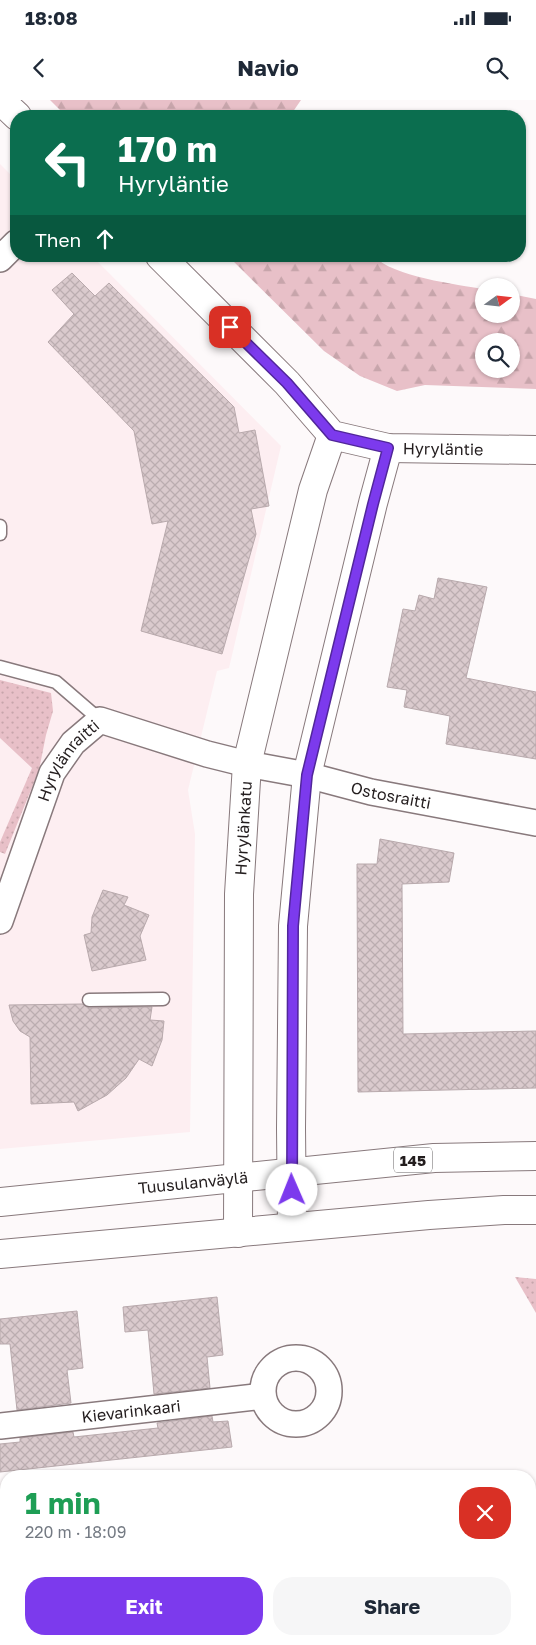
<!DOCTYPE html>
<html lang="en">
<head>
<meta charset="utf-8">
<style>
  :root { --surface:#fff; --page:#f6f6f7; --text:#1f2937; --muted:#747a83; --accent:#7c3aed }
  body { margin:0; font-family:"Golos Text",sans-serif; background:var(--page); color:var(--text); height:100vh; display:flex; flex-direction:column; font-size:19px; white-space:nowrap }
  * { box-sizing:border-box; margin:0 }
  p { font-size:16px; color:var(--muted) }
  .icon { flex:none; width:28px; height:28px; fill:none; stroke:currentColor; stroke-width:2; stroke-linecap:round; stroke-linejoin:round }
  .map { position:relative; flex:1; overflow:hidden }
  .panel { position:absolute; left:0px; top:1370px; width:536px; height:175px; display:flex; flex-direction:column; background:var(--surface); border-radius:20px 20px 0 0; box-shadow:0 1px 4px #0004 }
  .panel>* { flex:none }
  .banner { position:absolute; left:10px; top:10px; width:516px; height:152px; border-radius:20px; box-shadow:0 1px 4px #0004; background:#0b6e4f; color:#fff; overflow:hidden }
  .needle { width:32px; rotate:75deg }
  .fabs { position:absolute; left:475px; top:178px; display:grid; gap:10px }
  .fabs a { display:grid; place-items:center; width:45px; height:45px; border-radius:50%; background:var(--surface); box-shadow:0 1px 4px #0004; font-size:25px }
  .pin { position:absolute; display:grid; place-items:center; width:42px; height:42px; color:#fff; margin:-21px; border-radius:10px; box-shadow:0 2px 8px #0006 }
  .me { position:absolute; width:55px; margin:-28px; rotate:359deg; stroke-linejoin:round; filter:drop-shadow(0 0 4px #0008) }
  .turn { display:flex; align-items:center; gap:18px; height:105px; padding:0 25px; font-size:22px }
  .turn .icon { width:65px; height:65px; stroke-width:2.5 }
  .turn b { display:block; font-size:35px; line-height:42px }
  .then { display:flex; align-items:center; height:48px; padding:0 25px; background:#0003; gap:10px; font-size:19px }
  .round { display:grid; place-items:center; flex:none; width:52px; height:52px; border-radius:20px; background:var(--page) }
  .head { display:flex; align-items:center; justify-content:space-between; height:85px; padding:0 25px }
  h1 { font-size:30px; font-weight:700; line-height:38px; color:#1e9e55 }
  .action { display:flex; gap:10px; margin-top:auto; padding:10px 25px }
  .action a { flex:1; height:58px; border-radius:20px; background:var(--accent); color:#fff; font-size:20px; font-weight:700; line-height:58px; text-align:center }
  .action a+a { background:var(--page); color:var(--text) }
  .status { display:flex; justify-content:space-between; align-items:center; height:35px; padding:0 25px; background:var(--surface); direction:ltr }
  .status svg { height:14px; fill:currentColor }
  header { display:flex; justify-content:space-between; align-items:center; height:65px; padding:0 25px; background:var(--surface); font-size:22px; font-weight:700 }
  .map>svg:first-child { display:block }
  .built { fill:#fdeef1 }
  .grass { fill:url(#grass-dots) }
  .forest { fill:url(#forest-firs); fill-rule:evenodd }
  .park { fill:url(#park-tufts) }
  .building { fill:url(#building-cross-hatch); stroke:#b8a9ac }
  .lines { fill:none; stroke-linecap:round; stroke-linejoin:round }
  .lane-casing { stroke:#88797c; stroke-width:15 }
  .street-casing { stroke:#88797c; stroke-width:28 }
  .secondary-casing { stroke:#88797c; stroke-width:30 }
  .primary-casing { stroke:#88797c; stroke-width:30 }
  .lane { stroke:#fff; stroke-width:12 }
  .street { stroke:#fff; stroke-width:25 }
  .secondary { stroke:#fff; stroke-width:28 }
  .primary { stroke:#fff; stroke-width:28 }
  .route-casing { stroke:#51269a; stroke-width:12 }
  .route { stroke:#7c3aed; stroke-width:9 }
  .labels { text-anchor:middle; dominant-baseline:central; stroke-width:4; stroke-linejoin:round; paint-order:stroke }
  .shield { fill:#fff; stroke:#656162; stroke-width:1 }
  .shield-label { font-size:15px; font-weight:bold; fill:#231d1e }
  .street-label { font-size:16px; fill:#231d1e; stroke:#fff }
</style>
</head>
<body>
<div class="status"><b>18:08</b><svg viewBox="0 0 49 12"><path d="M0 12V9h3v3zM5 12V6h3v6zM10 12V3h3v9zM15 12V0h3v12zM26 1h20v11H26zM47 4h2v5h-2z"/></svg></div>
<header><svg class="icon" aria-label="back" viewBox="0 0 24 24"><path d="M15 5l-7 7 7 7"/></svg>Navio<svg class="icon" aria-label="search" viewBox="0 0 24 24"><circle cx="10" cy="10" r="6"/><path d="M15 15l6 6"/></svg></header>
<div class="map">
<svg width="536" height="1545" viewBox="0 0 536 1545">
  <defs>
    <pattern id="grass-dots" width="8" height="8" patternUnits="userSpaceOnUse" patternTransform="scale(1.25)"><rect width="8" height="8" fill="#e8c0c8"/><path d="M2 2h.1M6 6h.1" fill="none" stroke="#c7a5ab" stroke-width="1.8" stroke-linecap="round"/></pattern>
    <pattern id="forest-firs" width="22" height="20" patternUnits="userSpaceOnUse" patternTransform="scale(1.25)"><rect width="22" height="20" fill="#e8c0c8"/><path d="M5 1l3.5 6h-7zM16 11l3.5 6h-7z" fill="#c7a5ab"/></pattern>
    <pattern id="park-tufts" width="24" height="20" patternUnits="userSpaceOnUse" patternTransform="scale(1.25)"><rect width="24" height="20" fill="#e8c0c8"/><path d="M3 7l-1-3M5 7V3M7 7l1-3M15 17l-1-3M17 17v-4M19 17l1-3" fill="none" stroke="#c7a5ab"/></pattern>
    <pattern id="building-cross-hatch" width="8" height="8" patternUnits="userSpaceOnUse" patternTransform="scale(1.25)"><rect width="8" height="8" fill="#dacacd"/><path d="M0 0l8 8M0 8l8-8" fill="none" stroke="#bbadb0"/></pattern>
  </defs>
  <rect width="100%" height="100%" fill="#fdf9fa"/>
  <path class="built" d="M0,64L16,80V156H92L281,346L229,568L217,571L188,690L195,734L190,1032L0,1049Z"/>
  <g class="grass">
    <path d="M0,580L51,593L53,611L46,635L39,670L5,754L0,752V742L32,668L0,638Z"/>
    <path d="M515,1177L536,1179V1213Z"/>
  </g>
  <g class="forest">
    <path d="M50,0H301L290,16H66Z"/>
    <path d="M228,156H374C391,176 458,185 484,189V214H511V194L536,199V289L425,285L397,291L360,276L324,251ZM484,241H511V269H484Z"/>
  </g>
  <path class="park" d="M262,1539H293L310,1545H255Z"/>
  <g class="building">
    <path d="M72,173L95,196L109,183L234,307L239,333L255,330L269,406L251,409L256,434L222,554L141,531L168,421L152,424L134,331L48,242L74,214L52,190Z"/>
    <path d="M438,478L487,487L466,578L536,592V659L446,644L450,616L404,607L407,590L387,587L403,509L415,511L419,495L434,499Z"/>
    <path d="M380,739L454,753L449,782L402,784L403,934L536,931V988L358,992L357,764H377Z"/>
    <path d="M103,790L128,797L124,805L149,815L140,836L146,860L92,871L84,835L91,833L92,817Z"/>
    <path d="M82,904L89,908L152,907L150,920L164,921L162,940L152,966L139,959L126,978L107,995L78,1011L74,1002L31,1004L30,937L20,931L13,921L9,905Z"/>
    <path d="M217,1197L223,1255L207,1257L210,1288L154,1294L148,1230L125,1232L123,1207Z"/>
    <path d="M77,1211L83,1268L67,1270L71,1303L17,1310L10,1244H0V1219Z"/>
    <path d="M212,1316L213,1322L228,1321L232,1347L0,1372V1344L20,1342V1338L73,1332L74,1337L158,1328L157,1323Z"/>
  </g>
  <g class="lines">
    <defs>
      <g id="lane">
        <path d="M0,426V434"/>
        <path d="M0,567L56,582L100,620"/>
        <path d="M89,900L163,899"/>
      </g>
      <g id="street">
        <path d="M0,159L16,143"/>
        <path id="s1" d="M0,821L52,673L73,643L100,620L207,654L247,664L307,675L371,692L536,723"/>
        <circle cx="296" cy="1291" r="33"/>
        <path id="s2" d="M0,1326L263,1296"/>
      </g>
      <g id="secondary">
        <path d="M0,0L17,16"/>
        <path id="s3" d="M160,156L287,283L332,335L388,348L536,350"/>
        <path d="M292,1127L291,1028L293,826L307,675L373,403L388,348"/>
        <path id="s4" d="M238,1133L239,794L247,664L313,390L332,335"/>
      </g>
      <g id="primary">
        <path id="s5" d="M0,1102L434,1058L536,1056"/>
        <path d="M0,1154L429,1115L504,1110H536"/>
      </g>
    </defs>
    <use href="#lane" class="lane-casing"/>
    <use href="#street" class="street-casing"/>
    <use href="#secondary" class="secondary-casing"/>
    <use href="#primary" class="primary-casing"/>
    <use href="#lane" class="lane"/>
    <use href="#street" class="street"/>
    <use href="#secondary" class="secondary"/>
    <use href="#primary" class="primary"/>
  </g>
  <g class="lines">
    <defs>
      <path id="route" d="M230,227L287,283L332,335L388,348L373,404L307,675L293,826L292,1090"/>
    </defs>
    <use href="#route" class="route-casing"/>
    <use href="#route" class="route"/>
  </g>
  <g class="labels">
    <rect class="shield" x="394" y="1047.5" width="38" height="25" rx="4"/>
    <g class="shield-label">
      <text x="413" y="1060">145</text>
    </g>
    <g class="street-label">
      <text stroke="none"><textPath href="#s3" startOffset="361">Hyryläntie</textPath></text>
      <text stroke="none"><textPath href="#s1" startOffset="176">Hyrylänraitti</textPath></text>
      <text stroke="none"><textPath href="#s1" startOffset="530">Ostosraitti</textPath></text>
      <text stroke="none"><textPath href="#s4" startOffset="405">Hyrylänkatu</textPath></text>
      <text stroke="none"><textPath href="#s5" startOffset="194">Tuusulanväylä</textPath></text>
      <text stroke="none"><textPath href="#s2" startOffset="132">Kievarinkaari</textPath></text>
    </g>
  </g>
</svg>
<div class="fabs">
<a><svg class="needle" viewBox="-14 -14 28 28"><path d="M0-13l5 13h-10z" fill="#e53935"/><path d="M0 13l5-13h-10z" fill="#747a83"/></svg></a>
<a><svg class="icon" aria-label="search" viewBox="0 0 24 24"><circle cx="10" cy="10" r="6"/><path d="M15 15l6 6"/></svg></a>
</div>
<div class="pin" style="left:230px;top:227px;background:#d93025"><svg class="icon" aria-label="arrive" viewBox="0 0 24 24"><path d="M6 21V4h12l-3 4 3 4H6"/></svg></div>
<svg class="me" style="left:292px;top:1090px" viewBox="-20 -20 40 40"><circle r="19" fill="#fff"/><path d="M0-13L10 11 0 6-10 11z" fill="#7c3aed"/></svg>
<div class="banner">
<div class="turn"><svg class="icon" aria-label="left" viewBox="0 0 24 24"><path d="M17 20v-9H6M10 6l-5 5 5 5"/></svg><div><b>170 m</b>Hyryläntie</div></div>
<div class="then">Then<svg class="icon" aria-label="ahead" viewBox="0 0 24 24"><path d="M12 20V5M6 11l6-6 6 6"/></svg></div>
</div>
<section class="panel">
<div class="head"><div><h1>1 min</h1><p>220 m · 18:09</p></div><a class="round" style="background:#d93025;color:#fff"><svg class="icon" aria-label="close" viewBox="0 0 24 24"><path d="M6 6l12 12M18 6L6 18"/></svg></a></div>
<div class="action"><a>Exit</a><a>Share</a></div>
</section>
</div>
</body>
</html>
